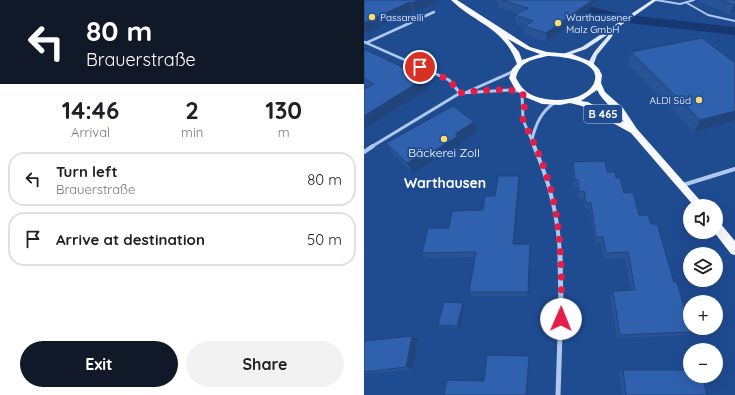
<!DOCTYPE html>
<html lang="en">
<head>
<meta charset="utf-8">
<style>
  :root { --surface:#fff; --page:#f2f2f2; --text:#202124; --muted:#757577; --line:#e0e0e0; --accent:#111827 }
  body { margin:0; font-family:Quicksand,sans-serif; background:var(--page); color:var(--text); height:100vh; display:flex; flex-direction:column; font-size:15px; white-space:nowrap }
  * { box-sizing:border-box; margin:0 }
  p { font-size:13px; color:var(--muted) }
  .icon { flex:none; width:22px; height:22px; fill:none; stroke:currentColor; stroke-width:2; stroke-linecap:round; stroke-linejoin:round }
  .map { position:relative; flex:1; overflow:hidden }
  .side { display:flex; flex-direction:column; background:var(--surface); width:364px }
  .side>* { flex:none }
  .guide { background:#111827; color:#fff; overflow:hidden }
  .fabs { position:absolute; left:319px; top:199px; display:grid; gap:8px }
  .fabs a { display:grid; place-items:center; width:40px; height:40px; border-radius:50%; background:var(--surface); box-shadow:0 4px 16px #0002; font-size:20px }
  .pin { position:absolute; display:grid; place-items:center; width:34px; height:34px; color:#fff; margin:-17px; border:2px solid #fff; border-radius:50%; box-shadow:0 1px 4px #0007 }
  .me { position:absolute; width:44px; margin:-22px; rotate:1deg; stroke-linejoin:round; filter:drop-shadow(0 0 3px #0008) }
  .turn { display:flex; align-items:center; gap:14px; height:84px; padding:0 20px; font-size:18px }
  .turn .icon { width:52px; height:52px; stroke-width:2.5 }
  .turn b { display:block; font-size:28px; line-height:34px }
  .eta { display:flex; justify-content:space-evenly; align-items:center; height:68px; text-align:center }
  .eta b { font-size:24px; font-weight:700; line-height:28px }
  .button { display:flex; gap:8px; margin-top:auto; padding:8px 20px }
  .button a { flex:1; height:46px; border-radius:24px; background:var(--accent); color:#fff; font-size:16px; font-weight:700; line-height:46px; text-align:center }
  .button a+a { background:var(--page); color:var(--text) }
  ul { padding:0; list-style:none }
  li { display:flex; align-items:center; gap:12px; height:54px; margin:0 8px 6px; padding:0 12px; border:2px solid var(--line); border-radius:16px }
  li div { flex:1 }
  li b { display:block; font-size:15px }
  li em { font-style:normal }
  main { display:flex; flex:1; min-height:0 }
  .map>svg:first-child { display:block }
  .lines { fill:none; stroke-linecap:round; stroke-linejoin:round }
  .canal { fill:#163770; fill-rule:evenodd }
  .service { stroke:#b0c8ed; stroke-width:2 }
  .minor-far3 { stroke:#b0c8ed; stroke-width:2.5 }
  .minor-far2 { stroke:#b0c8ed; stroke-width:3 }
  .minor-far1 { stroke:#b0c8ed; stroke-width:4 }
  .minor { stroke:#b0c8ed; stroke-width:5 }
  .secondary { fill:#dde8fa; fill-rule:evenodd }
  .primary { fill:#f7f9ff; fill-rule:evenodd }
  .wall { fill:#285396 }
  .shaded-wall { fill:#21447a }
  .building { fill:#2f61ae; stroke:#21447a }
  .route { stroke:#e11d48; stroke-width:7; stroke-dasharray:0 12.6 }
  .poi-dot { fill:#fbdb71; stroke:#1f4b91; stroke-width:1.5 }
  .labels { text-anchor:middle; dominant-baseline:central; stroke-width:4; stroke-linejoin:round; paint-order:stroke }
  .far-poi-label { font-size:10px; fill:#fff; stroke:#1f4b91; text-anchor:start }
  .shield { fill:#1f4b91; stroke:#bcc9de; stroke-width:1 }
  .shield-label { font-size:11px; font-weight:bold; fill:#fff }
  .poi-label { font-size:12px; fill:#fff; stroke:#1f4b91 }
  .quarter-label { font-size:14px; font-weight:bold; fill:#fff; stroke:#1f4b91 }
</style>
</head>
<body>
<main>
<section class="side">
<div class="guide">
<div class="turn"><svg class="icon" aria-label="left" viewBox="0 0 24 24"><path d="M17 20v-9H6M10 6l-5 5 5 5"/></svg><div><b>80 m</b>Brauerstraße</div></div>
</div>
<div class="eta">
<div><b>14:46</b><p>Arrival</p></div>
<div><b>2</b><p>min</p></div>
<div><b>130</b><p>m</p></div>
</div>
<ul>
<li><svg class="icon" aria-label="left" viewBox="0 0 24 24"><path d="M17 20v-9H6M10 6l-5 5 5 5"/></svg><div><b>Turn left</b><p>Brauerstraße</p></div><em>80 m</em></li>
<li><svg class="icon" aria-label="arrive" viewBox="0 0 24 24"><path d="M6 21V4h12l-3 4 3 4H6"/></svg><div><b>Arrive at destination</b></div><em>50 m</em></li>
</ul>
<div class="button"><a>Exit</a><a>Share</a></div>
</section>
<div class="map">
<svg width="371" height="395" viewBox="0 0 371 395">
  <rect width="100%" height="100%" fill="#1f4b91"/>
  <g class="lines">
    <path class="canal" d="M182,0H203L255,14L371,27V35L255,22L183,3Z"/>
    <g class="service">
      <path d="M292,0L316,4L330,0"/>
      <path d="M323,3L344,15L371,21"/>
    </g>
    <g class="minor-far3">
      <path d="M0,42L50,64"/>
      <path d="M2,43L70,12"/>
    </g>
    <g class="minor-far2">
      <path d="M48,63L85,80L96,93"/>
      <path d="M103,92L150,71"/>
      <path d="M158,93L159,120L171,147"/>
      <path d="M168,139C172,124 177,112 190,103"/>
      <path d="M7,147L96,93L146,90L155,91"/>
    </g>
    <g class="minor-far1">
      <path d="M170,146C186,184 194,215 196,255"/>
      <path d="M0,152L9,146"/>
      <path d="M319,185L371,169"/>
    </g>
    <path class="minor" d="M194,395L197,304L196,254"/>
    <path class="secondary" d="M288,0H293L253,28L247,38L233,55L229,66L224,65C228,51 238,44 246,33L222,49L202,56L199,54L218,47Z"/>
    <g class="primary">
      <path d="M87,0H93L166,47L183,52L208,54L228,62L235,69L238,75L237,83L241,92L259,108L273,129L341,206H330L267,133L218,106L206,103L196,105L178,104L161,97L151,89L145,78L148,69L153,64C141,28 112,24 87,0ZM144,39L162,49L176,54L158,60L155,52ZM183,56C197,56 242,61 229,85C218,103 182,103 166,94C159,90 156,85 152,78C156,61 168,60 183,56ZM233,90C238,101 252,110 260,122L224,102L217,101Z"/>
      <path d="M352,221L356,223L371,241V255L367,254L350,232H352Z"/>
    </g>
  </g>
  <g class="wall">
    <path d="M0,0H76L51,12Z"/>
    <path d="M133,0H234V1L227,6L226,9L183,42L161,35L160,27L152,24L151,15L154,13L134,7Z"/>
    <path d="M335,0H371V11L366,14L335,2Z"/>
    <path d="M0,49L61,78L65,88L4,87L0,85Z"/>
    <path d="M267,52L371,63V120L330,132L264,64Z"/>
    <path d="M113,132L96,143L97,146L72,161L70,160L49,173L28,153L22,143Z"/>
    <path d="M209,162L243,172L252,178L260,193L275,215L287,224L310,282L327,332L321,335L253,338L246,296L249,291L267,290L261,258L240,259L237,243H231L226,209H221L219,198H214L213,187H210L208,169Z"/>
    <path d="M156,183L151,244H166L167,249L165,296H108L105,292L111,257L62,258L58,253L85,228L119,210L131,196Z"/>
    <path d="M100,305L96,328L77,327L74,325Z"/>
    <path d="M48,336L54,339L49,369L0,374V343Z"/>
    <path d="M259,370L343,395H258L255,372Z"/>
  </g>
  <g class="shaded-wall">
    <path d="M55,0H76L51,12L48,3Z"/>
    <path d="M226,0H234V1L227,6L226,9L183,42L182,33Z"/>
    <path d="M46,2L49,11L0,34V23Z"/>
    <path d="M371,4V11L366,14L370,5Z"/>
    <path d="M61,78L65,88L0,129V116Z"/>
    <path d="M371,111V120L330,132L336,120Z"/>
    <path d="M110,122L113,132L96,143L97,146L72,161L68,152L91,134Z"/>
    <path d="M65,150L70,160L49,173L43,163Z"/>
    <path d="M155,176L156,183L150,249L149,244Z"/>
    <path d="M166,244L167,249L165,296L164,292Z"/>
    <path d="M99,303L100,305L96,328L93,326Z"/>
    <path d="M48,336L54,339L49,369L42,367Z"/>
    <path d="M165,356V359L163,395H162Z"/>
  </g>
  <g class="building">
    <path d="M0,0H55L48,3L46,2L0,23Z"/>
    <path d="M138,0H227V1L182,33L160,26L169,21L151,15L164,8Z"/>
    <path d="M357,0H371V4L370,5Z"/>
    <path d="M338,38L371,63V111L336,120L267,52Z"/>
    <path d="M0,49L61,78L0,116V89L10,84L0,78Z"/>
    <path d="M89,106L110,122L91,134L94,136L68,152L65,150L43,163L22,143Z"/>
    <path d="M241,161L243,172H251L252,178H256L260,193L269,192L275,215H284L287,224H293L310,282H313L327,332L256,335L249,291L271,290L264,252L242,253L239,237H232L227,203H222L220,191L215,192L214,180H211L209,162Z"/>
    <path d="M134,176H155L149,244H166L164,292H105L112,252L58,253L64,228H85L88,211L119,210L121,196H131Z"/>
    <path d="M80,302L99,303L93,326L74,325Z"/>
    <path d="M48,336L42,367L0,372V343L1,341Z"/>
    <path d="M123,355L165,356L162,395H80L83,380L120,381Z"/>
    <path d="M259,370H326V376H338L343,395H262Z"/>
  </g>
  <g class="lines">
    <path class="route" d="M56,67L85,80L96,93C105,91 153,87 158,93C164,101 158,112 159,120C168,139 177,157 183,177C198,220 198,274 197,319"/>
  </g>
  <g class="poi-dot">
    <circle cx="8" cy="17" r="4"/>
    <circle cx="194" cy="23" r="4"/>
    <circle cx="335" cy="100" r="4"/>
    <circle cx="80" cy="139" r="4"/>
  </g>
  <g class="labels">
    <g class="far-poi-label">
      <text x="16" y="17">Passarelli</text>
      <text x="202" y="17">Warthausener<tspan x="202" dy="12">Malz GmbH</tspan></text>
      <text x="327" y="100" text-anchor="end">ALDI Süd</text>
    </g>
    <rect class="shield" x="220" y="105" width="38" height="18" rx="3"/>
    <g class="shield-label">
      <text x="239" y="114">B 465</text>
    </g>
    <g class="poi-label">
      <text x="80" y="152">Bäckerei Zoll</text>
    </g>
    <g class="quarter-label">
      <text x="81" y="183">Warthausen</text>
    </g>
  </g>
</svg>
<div class="fabs">
<a><svg class="icon" aria-label="sound" viewBox="0 0 24 24"><path d="M4 9h4l5-4v14l-5-4H4zM17 9q2 3 0 6"/></svg></a>
<a><svg class="icon" aria-label="layers" viewBox="0 0 24 24"><path d="M12 4l9 5-9 5-9-5zM3 14l9 5 9-5"/></svg></a>
<a>+</a>
<a>−</a>
</div>
<div class="pin" style="left:56px;top:67px;background:#d93025"><svg class="icon" aria-label="arrive" viewBox="0 0 24 24"><path d="M6 21V4h12l-3 4 3 4H6"/></svg></div>
<svg class="me" style="left:197px;top:319px" viewBox="-20 -20 40 40"><circle r="19" fill="#fff"/><path d="M0-13L10 11 0 6-10 11z" fill="#e11d48"/></svg>
</div>
</main>
</body>
</html>
